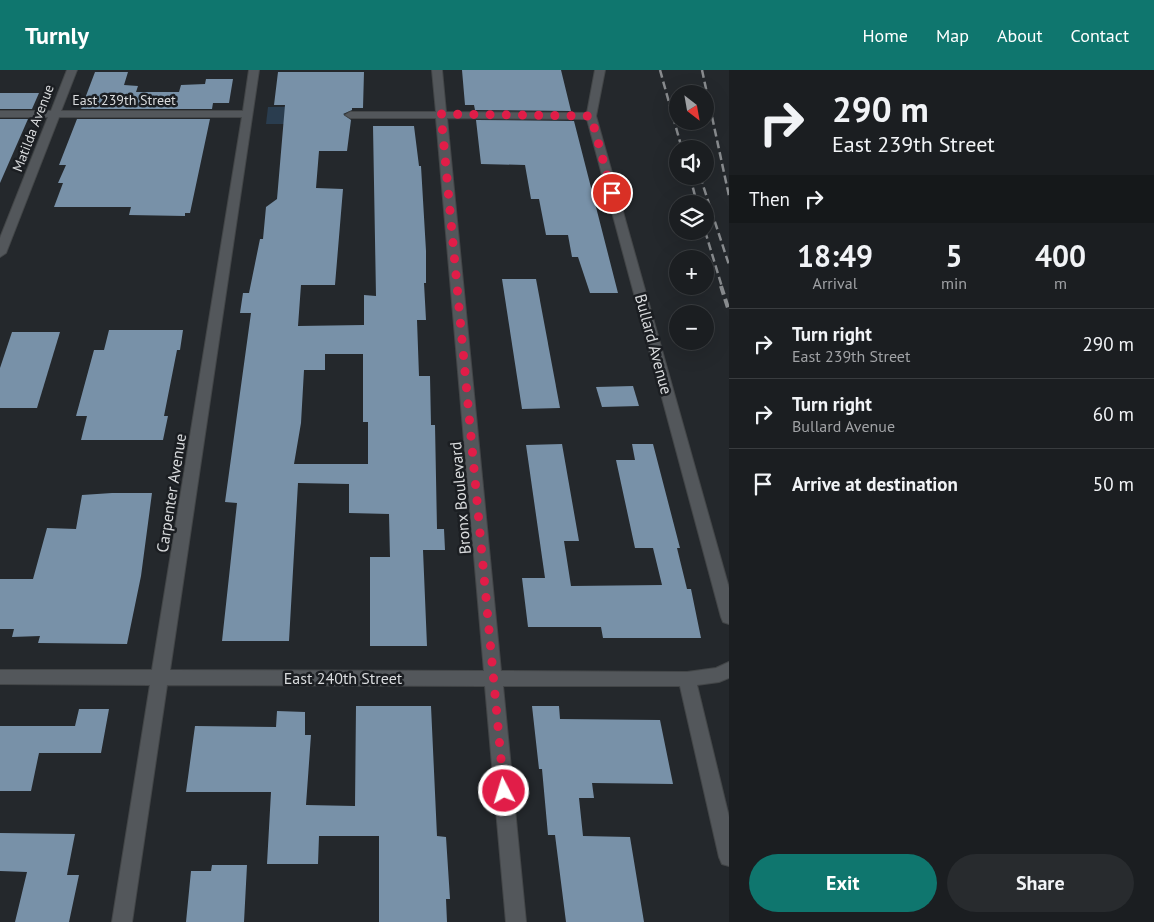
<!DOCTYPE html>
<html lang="en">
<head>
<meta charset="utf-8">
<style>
  :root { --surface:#1b1e21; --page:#282b2e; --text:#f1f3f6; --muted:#a0a2a5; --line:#393c3f; --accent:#0f766e }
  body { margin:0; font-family:"PT Sans",sans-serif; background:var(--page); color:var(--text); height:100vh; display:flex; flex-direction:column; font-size:19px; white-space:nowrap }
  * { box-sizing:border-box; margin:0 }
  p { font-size:16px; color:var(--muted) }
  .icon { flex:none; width:28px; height:28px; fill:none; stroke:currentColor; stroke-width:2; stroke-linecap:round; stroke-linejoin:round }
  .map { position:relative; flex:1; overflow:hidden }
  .drawer { display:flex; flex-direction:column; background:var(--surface); width:425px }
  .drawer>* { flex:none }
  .guide { background:#1b1e21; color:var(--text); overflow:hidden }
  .needle { width:32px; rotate:149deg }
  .controls { position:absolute; left:669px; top:15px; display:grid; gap:10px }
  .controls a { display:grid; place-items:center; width:45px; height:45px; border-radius:50%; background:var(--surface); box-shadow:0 5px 20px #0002,0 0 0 1px var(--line); font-size:25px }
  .pin { position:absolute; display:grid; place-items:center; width:42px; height:42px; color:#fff; margin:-21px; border:2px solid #fff; border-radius:50%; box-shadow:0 1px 5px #0007 }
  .me { position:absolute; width:55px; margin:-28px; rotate:355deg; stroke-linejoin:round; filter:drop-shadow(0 0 4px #0008) }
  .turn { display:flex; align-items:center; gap:18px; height:105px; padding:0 20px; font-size:22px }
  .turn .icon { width:65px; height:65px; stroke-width:2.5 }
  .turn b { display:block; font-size:35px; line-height:42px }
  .then { display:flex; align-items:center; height:48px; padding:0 20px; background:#0003; gap:10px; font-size:19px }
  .eta { display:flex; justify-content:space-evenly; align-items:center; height:85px; text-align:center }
  .eta b { font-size:30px; font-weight:700; line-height:35px }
  .button { display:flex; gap:10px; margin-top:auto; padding:10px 20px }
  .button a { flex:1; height:58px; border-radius:30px; background:var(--accent); color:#fff; font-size:20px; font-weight:700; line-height:58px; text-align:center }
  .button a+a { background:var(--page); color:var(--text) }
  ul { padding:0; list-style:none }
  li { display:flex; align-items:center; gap:15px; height:70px; padding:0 20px; border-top:1px solid var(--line) }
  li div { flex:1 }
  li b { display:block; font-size:19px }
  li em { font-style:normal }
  header { display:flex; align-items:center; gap:30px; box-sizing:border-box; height:70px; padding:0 25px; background:var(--accent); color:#fff }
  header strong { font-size:24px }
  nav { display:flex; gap:28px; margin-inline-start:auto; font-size:18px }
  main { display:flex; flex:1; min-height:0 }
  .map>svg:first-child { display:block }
  .green { fill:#2a3d4f }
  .building { fill:#7891a8; fill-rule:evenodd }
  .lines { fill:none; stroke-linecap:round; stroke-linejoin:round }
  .minor-casing { stroke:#434648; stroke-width:2 }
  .minor { fill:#53575b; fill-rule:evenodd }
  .rail-far1 { stroke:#888b8e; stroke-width:2.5; stroke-dasharray:8 4; stroke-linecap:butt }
  .rail { stroke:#888b8e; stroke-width:4; stroke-dasharray:9 4.5; stroke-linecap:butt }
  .route { stroke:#e11d48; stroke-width:9; stroke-dasharray:0 16.2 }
  .labels { text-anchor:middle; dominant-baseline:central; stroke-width:5; stroke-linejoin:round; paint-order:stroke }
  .far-street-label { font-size:14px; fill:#d9dbdd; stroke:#1b1e22 }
  .street-label { font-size:16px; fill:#d9dbdd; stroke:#1b1e22 }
</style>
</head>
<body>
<header>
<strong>Turnly</strong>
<nav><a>Home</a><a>Map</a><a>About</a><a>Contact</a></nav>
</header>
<main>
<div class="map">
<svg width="729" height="852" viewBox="0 0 729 852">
  <rect width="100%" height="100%" fill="#24282c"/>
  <path class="green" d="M344,36V54H266L268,37Z"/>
  <g class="building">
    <path d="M462,0H561L571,41L475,40L474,35H465Z"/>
    <path d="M95,2H128L124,15L138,16L136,22H179L181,15L205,14L206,9H233L229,33H213L212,39H81Z"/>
    <path d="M278,2H364L363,38H352V40L343,44L351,50L347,81H319L316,118L343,119L335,215H301L298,256L364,255V225L376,226L373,56H414L419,96H421L426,181V213H424L426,250H417L419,306H430L431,355H435L437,459H444L445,480H423L427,576H370V487H390L389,444L349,443V414L298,413L289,571H222L237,433L225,432L251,243H240L243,223H249L260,169H263L266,137L277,129L285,35H274ZM325,284H363V352H368V394H294L301,353L304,300H325Z"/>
    <path d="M0,23H39L32,39H0Z"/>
    <path d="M0,49H28L0,113Z"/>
    <path d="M77,49H210L190,143H185V146L129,145L131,137H54L63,113H58L66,95H59Z"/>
    <path d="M476,50L574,51L618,223H590L578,187H572L568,165H546L539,129H531L525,95L481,94Z"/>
    <path d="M502,209H536L560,338L522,339Z"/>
    <path d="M109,260H183L180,280H177L164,346H168L163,370H81L87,346H76L94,280H104Z"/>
    <path d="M12,262H60L37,338H0V298Z"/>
    <path d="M633,316L639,336L602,337L596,317Z"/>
    <path d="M562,374L579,471H564L571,516L662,515L653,478H635L616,390H635L632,374H653L680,478H677L687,519H691L701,568H603L601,557H528L522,508H545L526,375Z"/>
    <path d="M112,423H152L141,506L127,574L38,573L40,566L12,567L14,559H0V509H33L47,458L76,459L82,425Z"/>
    <path d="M356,636H431L437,766L446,767L450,829H446L447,852H379V766H319L318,794H267L271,722H186L195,656L276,657L277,641L305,642V665H311L306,735L355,736Z"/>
    <path d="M532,636H559L560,649L660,650L673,714L592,713L594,728H579L583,766L630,767L644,852H566L555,765H548L542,699H539Z"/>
    <path d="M79,639H109L101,683H39L31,721H0V656H75Z"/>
    <path d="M0,763L75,764L67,805H79L69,852H15L27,802L0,801Z"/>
    <path d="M212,795H247L244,852H186L191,801H211Z"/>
  </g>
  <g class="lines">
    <defs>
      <path id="minor" d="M67,0H77L61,41H243L249,0H259L170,600L484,601L436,48H350L345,45L350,42H436L432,0H442L446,42L587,43L595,0H605L596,46L729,518V554L723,552L721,547L587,49L447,48L501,601L687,602L716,598L729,592V608L719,612L697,615L729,747V796L722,794L719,787L680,616H503L526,852H506L485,616L167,615L132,852H112L150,615L0,614V600H152L242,47H59L6,183L0,187V168L48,47H0V41H51Z"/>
    </defs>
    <use href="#minor" class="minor-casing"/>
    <use href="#minor" class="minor"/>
    <g class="rail-far1">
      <path d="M660,0L682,79"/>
      <path d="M702,0L729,126"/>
      <path d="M690,106L697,134"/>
      <path d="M700,106L729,195"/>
      <path d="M705,161L722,217"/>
    </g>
    <path class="rail" d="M721,216L729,241"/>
  </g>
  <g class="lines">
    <path class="route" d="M504,721L441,44L591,46L612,123"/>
  </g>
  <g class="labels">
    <g class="far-street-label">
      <text x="124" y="30">East 239th Street</text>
      <text transform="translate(33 58) rotate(-69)">Matilda Avenue</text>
    </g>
    <g class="street-label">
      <text transform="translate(654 274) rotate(75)">Bullard Avenue</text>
      <text transform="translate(171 423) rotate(-81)">Carpenter Avenue</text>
      <text transform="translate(460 428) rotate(-95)">Bronx Boulevard</text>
      <text x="343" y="608">East 240th Street</text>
    </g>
  </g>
</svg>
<div class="controls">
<a><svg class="needle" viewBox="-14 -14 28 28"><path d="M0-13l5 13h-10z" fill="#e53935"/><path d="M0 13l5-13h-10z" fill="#a0a2a5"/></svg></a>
<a><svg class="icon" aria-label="sound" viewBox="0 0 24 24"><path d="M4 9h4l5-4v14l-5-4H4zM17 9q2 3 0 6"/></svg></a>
<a><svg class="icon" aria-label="layers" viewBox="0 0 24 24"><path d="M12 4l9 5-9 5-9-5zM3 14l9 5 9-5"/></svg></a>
<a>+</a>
<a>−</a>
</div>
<div class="pin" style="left:612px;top:123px;background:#d93025"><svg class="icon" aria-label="arrive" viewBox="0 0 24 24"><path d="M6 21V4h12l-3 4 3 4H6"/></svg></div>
<svg class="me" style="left:504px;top:721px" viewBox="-20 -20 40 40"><circle r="17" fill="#e11d48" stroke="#fff" stroke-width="3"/><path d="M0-11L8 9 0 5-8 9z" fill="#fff"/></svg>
</div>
<section class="drawer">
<div class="guide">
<div class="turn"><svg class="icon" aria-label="right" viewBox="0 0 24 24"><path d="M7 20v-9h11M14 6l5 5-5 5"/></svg><div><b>290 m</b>East 239th Street</div></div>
<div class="then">Then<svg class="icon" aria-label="right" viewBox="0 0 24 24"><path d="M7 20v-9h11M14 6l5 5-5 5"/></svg></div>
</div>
<div class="eta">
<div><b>18:49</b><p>Arrival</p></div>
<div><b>5</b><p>min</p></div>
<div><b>400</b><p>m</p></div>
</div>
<ul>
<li><svg class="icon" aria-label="right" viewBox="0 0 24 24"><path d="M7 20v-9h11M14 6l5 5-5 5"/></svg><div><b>Turn right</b><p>East 239th Street</p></div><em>290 m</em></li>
<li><svg class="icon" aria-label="right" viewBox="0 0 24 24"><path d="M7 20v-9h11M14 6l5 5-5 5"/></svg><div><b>Turn right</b><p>Bullard Avenue</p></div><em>60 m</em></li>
<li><svg class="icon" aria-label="arrive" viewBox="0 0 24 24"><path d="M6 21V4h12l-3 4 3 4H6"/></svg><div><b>Arrive at destination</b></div><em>50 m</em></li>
</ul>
<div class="button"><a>Exit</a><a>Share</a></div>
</section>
</main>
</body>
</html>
